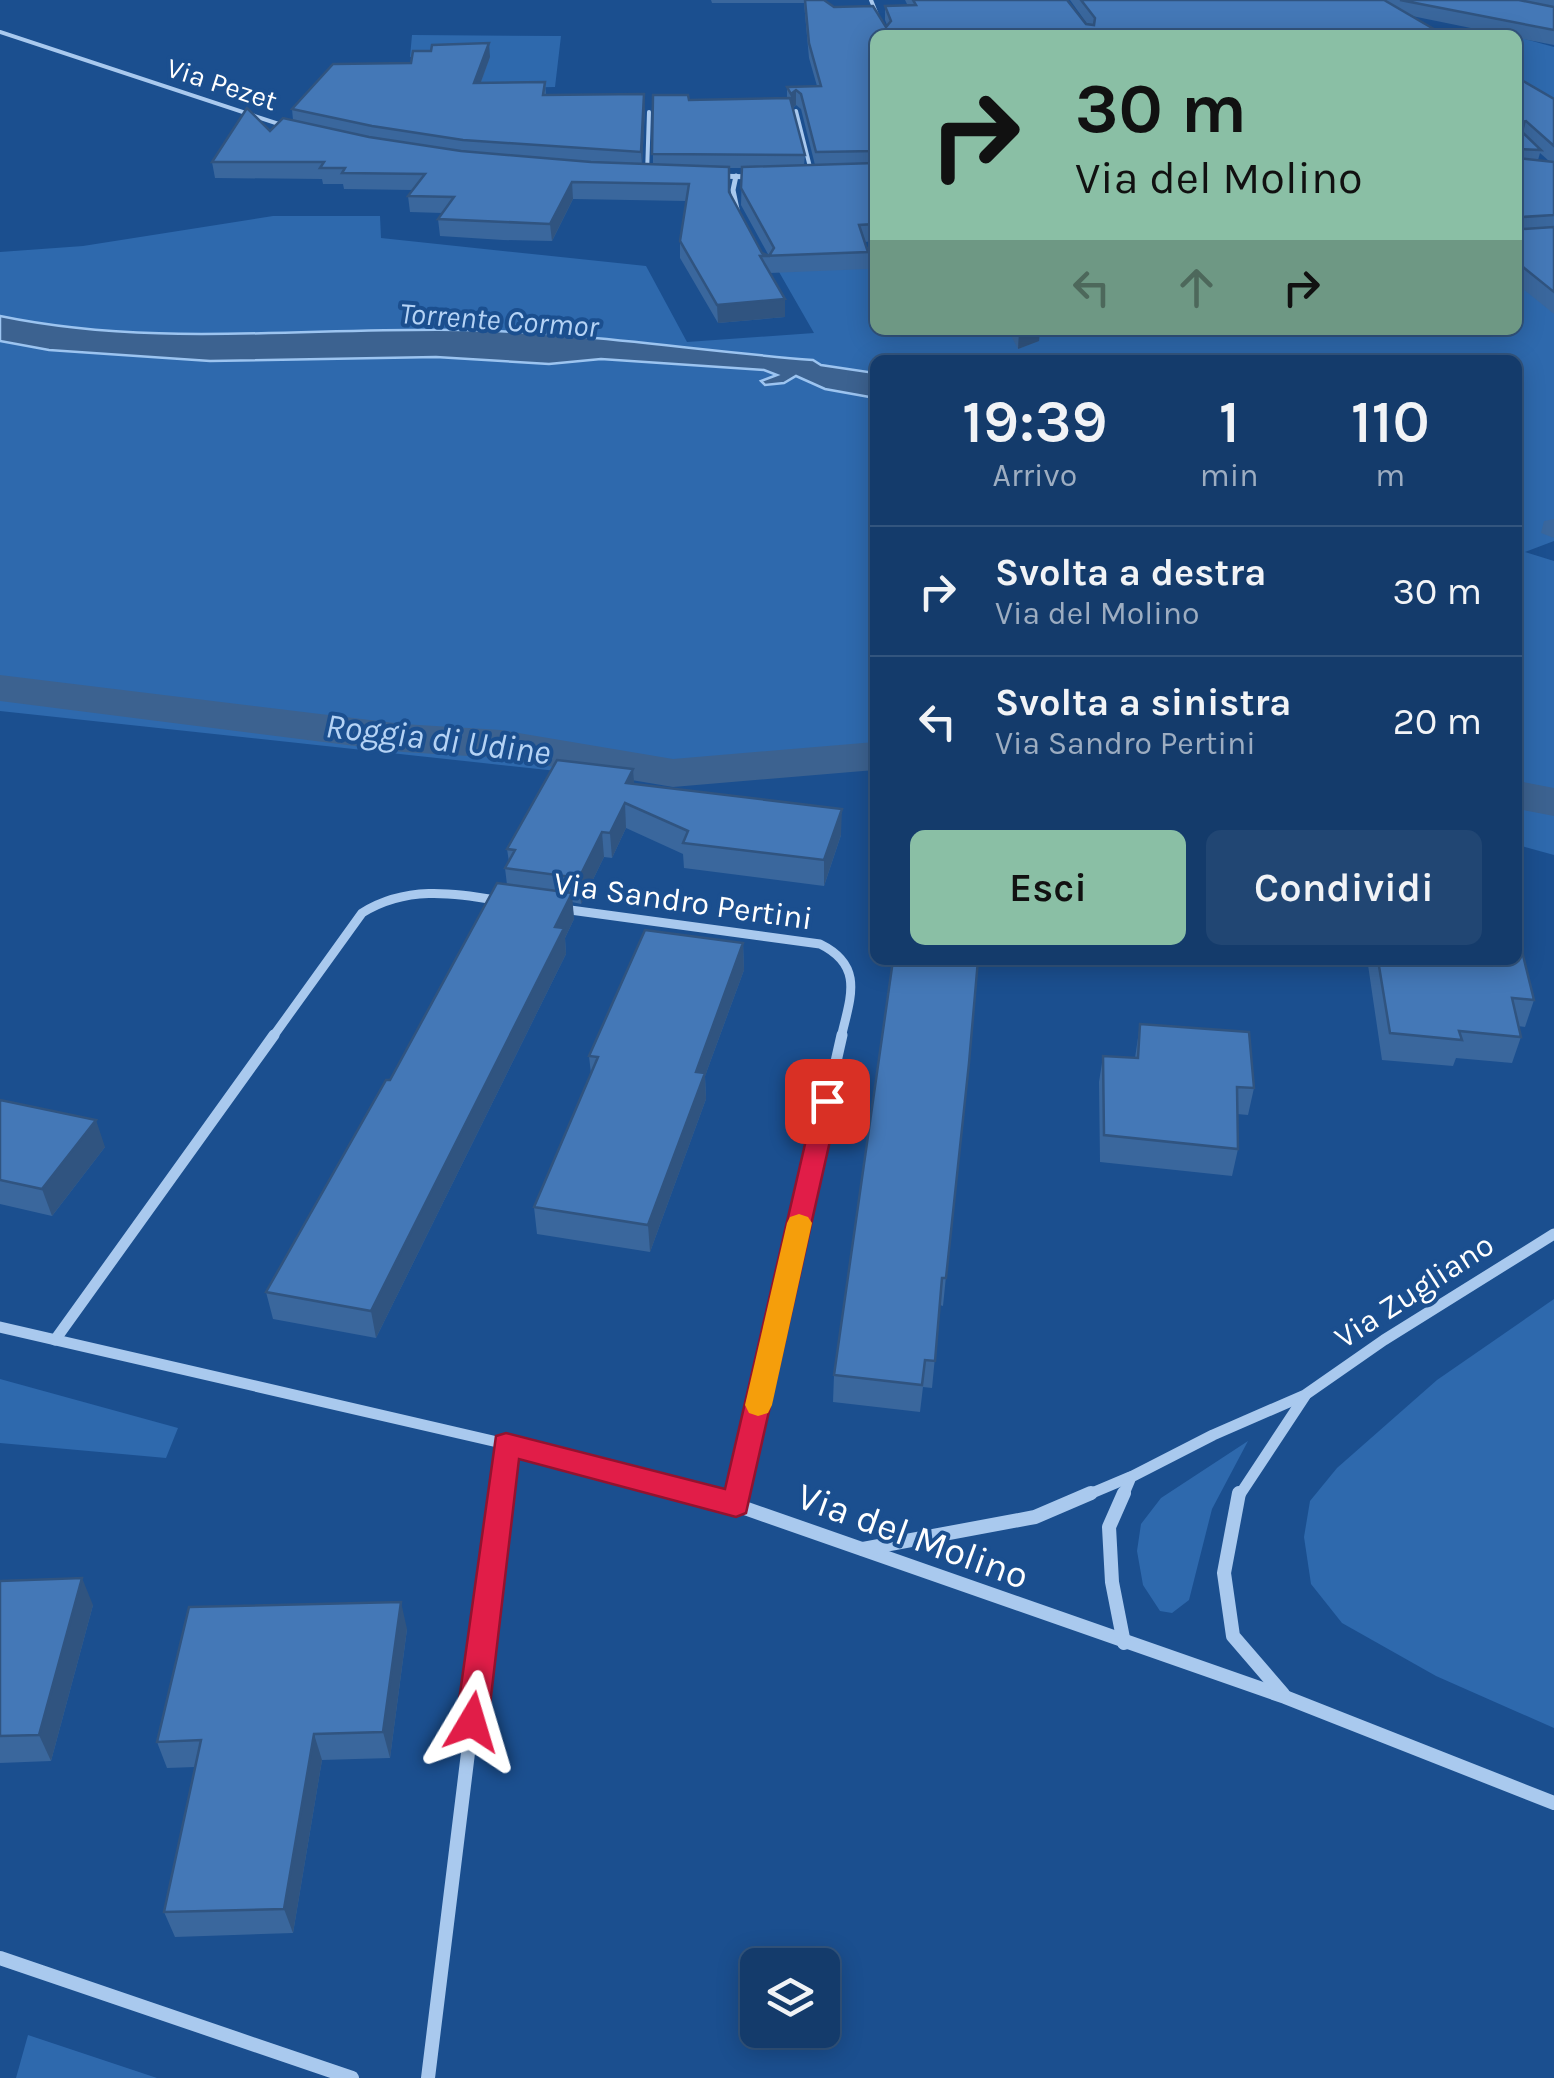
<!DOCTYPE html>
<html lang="it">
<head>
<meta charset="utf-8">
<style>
  :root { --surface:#143b6b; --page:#214673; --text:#f1f3f6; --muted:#9dadc1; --line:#33557e; --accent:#8abfa5 }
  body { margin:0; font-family:Karla,sans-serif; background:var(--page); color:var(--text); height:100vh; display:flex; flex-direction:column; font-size:38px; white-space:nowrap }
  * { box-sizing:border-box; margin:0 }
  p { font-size:32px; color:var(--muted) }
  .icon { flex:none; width:55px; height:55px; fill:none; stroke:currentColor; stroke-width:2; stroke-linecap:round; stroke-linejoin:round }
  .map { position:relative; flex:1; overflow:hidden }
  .drawer { position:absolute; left:870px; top:355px; width:652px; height:610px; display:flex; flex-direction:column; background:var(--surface); border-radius:15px; box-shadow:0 5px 25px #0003,0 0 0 2px var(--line) }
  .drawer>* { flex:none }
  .hud { position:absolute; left:870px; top:30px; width:652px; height:305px; border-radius:15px; box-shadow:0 5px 25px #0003,0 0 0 2px var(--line); background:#8abfa5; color:#111; overflow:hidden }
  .tools { position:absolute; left:740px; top:1948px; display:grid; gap:20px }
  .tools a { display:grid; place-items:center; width:100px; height:100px; border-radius:15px; background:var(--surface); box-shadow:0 5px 25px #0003,0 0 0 2px var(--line); font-size:50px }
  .pin { position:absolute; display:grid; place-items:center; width:85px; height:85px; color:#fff; margin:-42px; border-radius:20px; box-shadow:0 5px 15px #0006 }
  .me { position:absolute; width:110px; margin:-55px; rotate:7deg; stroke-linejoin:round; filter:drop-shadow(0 0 8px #0008) }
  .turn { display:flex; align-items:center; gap:35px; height:210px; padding:0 40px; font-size:45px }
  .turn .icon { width:130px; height:130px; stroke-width:2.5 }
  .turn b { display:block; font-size:70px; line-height:85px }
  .lanes { display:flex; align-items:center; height:95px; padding:0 40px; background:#0003; justify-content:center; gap:50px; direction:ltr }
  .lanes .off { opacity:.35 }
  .eta { display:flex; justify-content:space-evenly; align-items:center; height:170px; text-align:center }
  .eta b { font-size:60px; font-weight:600; line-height:70px }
  .action { display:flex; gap:20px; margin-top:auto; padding:20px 40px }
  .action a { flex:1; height:115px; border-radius:15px; background:var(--accent); color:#111; font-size:40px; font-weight:600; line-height:115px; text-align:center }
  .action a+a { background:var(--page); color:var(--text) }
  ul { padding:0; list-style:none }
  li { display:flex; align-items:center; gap:30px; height:130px; padding:0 40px; border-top:2px solid var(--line) }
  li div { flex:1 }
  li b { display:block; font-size:38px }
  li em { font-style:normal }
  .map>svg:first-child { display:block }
  .green { fill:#2e69ad }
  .water { fill:#3c6290; stroke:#9cc4f0; stroke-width:2.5 }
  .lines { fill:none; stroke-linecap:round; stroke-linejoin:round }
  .canal { fill:#3c6290; fill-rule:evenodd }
  .service { stroke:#a9c9ee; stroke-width:4 }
  .minor-far4 { stroke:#a9c9ee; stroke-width:4 }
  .minor-far3 { stroke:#a9c9ee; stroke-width:5 }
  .minor-far2 { stroke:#a9c9ee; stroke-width:9 }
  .minor-far1 { stroke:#a9c9ee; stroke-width:11 }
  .minor { stroke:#a9c9ee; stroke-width:14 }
  .wall { fill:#3a679d; fill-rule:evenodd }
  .shaded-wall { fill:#305480 }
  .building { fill:#4478b7; stroke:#305480; stroke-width:2.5 }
  .route { fill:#e11d48; stroke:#92132f; stroke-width:2.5 }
  .slow { fill:#f59e0b }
  .labels { text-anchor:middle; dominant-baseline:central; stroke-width:8; stroke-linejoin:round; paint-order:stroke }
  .far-street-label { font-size:28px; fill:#fff; stroke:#1b4f8f }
  .far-water-label { font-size:30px; font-style:italic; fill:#b5d3f5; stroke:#1b4f8f }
  .street-label { font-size:32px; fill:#fff; stroke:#1b4f8f }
  .water-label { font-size:35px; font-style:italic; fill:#b5d3f5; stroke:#1b4f8f }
  .near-street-label { font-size:38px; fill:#fff; stroke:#1b4f8f }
</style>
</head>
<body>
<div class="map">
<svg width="1554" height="2078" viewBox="0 0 1554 2078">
  <rect width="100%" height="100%" fill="#1b4f8f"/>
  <g class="green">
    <path d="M412,35L561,36L555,87L464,89L468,56L410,57Z"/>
    <path d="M1518,37L1554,47V109L1518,95Z"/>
    <path d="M273,216H380L381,238L646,266L687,342L814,333L767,251L875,247V330H1518V273L1554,271V541L1525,552L1554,561V855L1518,845V360H875V768L678,784L0,711V252L83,246Z"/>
    <path d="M1554,1299V1728L1436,1676L1342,1623L1311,1584L1304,1537L1310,1501L1337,1468L1437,1380Z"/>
    <path d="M0,1379L178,1428L166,1458L0,1443Z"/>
    <path d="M1248,1441L1212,1509L1189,1600L1172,1613L1160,1611L1143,1585L1137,1551L1141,1524L1161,1498Z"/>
    <path d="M28,2035L157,2078H16Z"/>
  </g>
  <path class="water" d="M0,316C154,348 308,327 464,330C580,332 697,351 813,360L821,365L875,373V398L825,389L796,376L784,383L765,385L761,381L777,375L764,370L601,359L549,364L436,357L210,361L49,350L0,341Z"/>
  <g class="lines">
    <g class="canal">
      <path d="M0,675L403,724L501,730L673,759L875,742V770L673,787L501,758L403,752L0,701Z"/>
      <path d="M1518,781L1554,788V816L1518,809Z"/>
    </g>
    <g class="service">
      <path d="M796,111L811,171"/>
      <path d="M647,174L649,112"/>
    </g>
    <g class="minor-far4">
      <path d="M871,0L885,35"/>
      <path d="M0,32L288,127"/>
    </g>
    <g class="minor-far3">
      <path d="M716,176L754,177"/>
      <path d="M736,176L733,190L738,214"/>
    </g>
    <g class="minor-far2">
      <path d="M563,909L820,944C865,966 850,998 841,1038"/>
      <path d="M272,1038L362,913C407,885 452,893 502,901"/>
    </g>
    <g class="minor-far1">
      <path d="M0,1327L506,1444L701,1496"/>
      <path d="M55,1340L274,1035"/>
      <path d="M500,1496L506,1444"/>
      <path d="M738,1496L842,1035"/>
      <path d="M1085,1496L1130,1477"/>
      <path d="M1123,1496L1131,1477L1213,1435L1305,1395L1384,1340L1554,1234"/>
      <path d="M1239,1496L1305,1396"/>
    </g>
    <g class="minor">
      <path d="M692,1493L736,1505L1285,1697L1554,1803"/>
      <path d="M1124,1493L1109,1527L1112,1582L1124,1643"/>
      <path d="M1239,1493L1224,1573L1233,1636L1283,1694"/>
      <path d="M736,1505L739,1493"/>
      <path d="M863,1549L1035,1517L1091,1493"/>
      <path d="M0,1958L352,2078"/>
      <path d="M428,2078L500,1493"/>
    </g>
  </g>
  <g class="wall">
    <path d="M711,0H824L834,7L886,27L887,25L885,20V6H908L905,0H1067L1086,24L1088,25L1070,0H1554V45L1518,38V35H1505L1412,16L875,35V241L865,242L868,252V269L770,273L785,299V317L718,323L680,258V241L686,201L573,199L552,241L503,240L440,236L438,219L442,213L410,212L408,196L412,190L344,189L343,184H323L322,179L215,178L212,162L293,120L292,109L411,63L490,57L481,83L545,82L546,95L645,108L642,164H653V95L689,100L787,98V87L817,86L809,58L804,3H712ZM796,105L801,109L815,165H804L805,155L793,108ZM729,168H742L741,205L769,256L762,253L730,193Z"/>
    <path d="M1518,78L1554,99V314L1518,285ZM1540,153L1549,161L1538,160Z"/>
    <path d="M1008,330H1040L1039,341L1018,349Z"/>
    <path d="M1554,519V538L1541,533L1544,521Z"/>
    <path d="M633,769L634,784L841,835L824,886L684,868L683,854L626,828L612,858L604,857L581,904L572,902L574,919L565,938L566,954L376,1338L273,1319L266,1292L507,885L505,868L509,862L507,849Z"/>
    <path d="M743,943L744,970L705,1076L706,1099L650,1252L537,1234L534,1207L591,1074L589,1056Z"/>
    <path d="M978,960L943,1306L940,1305L932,1388L923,1387L920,1412L833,1402L834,1375Z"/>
    <path d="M1369,960H1518L1534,1000L1525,1027L1518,1026L1521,1037L1512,1063L1456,1058L1453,1066L1382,1060L1368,965Z"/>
    <path d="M1140,1024L1254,1088L1248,1115L1237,1114L1238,1149L1232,1176L1100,1162L1099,1082L1103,1056L1135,1058Z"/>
    <path d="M0,1100L105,1147L52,1216L0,1204Z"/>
    <path d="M0,1581L93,1605L51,1761L0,1763Z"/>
    <path d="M407,1629L390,1758L322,1760L293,1933L175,1937L164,1912L195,1767L167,1768L157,1742Z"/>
  </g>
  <g class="shaded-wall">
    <path d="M489,43L490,57L475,98L474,83Z"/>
    <path d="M796,90V105L791,109V94Z"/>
    <path d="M644,94L645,108L642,167L641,152Z"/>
    <path d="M1526,121L1522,137L1518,138V123Z"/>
    <path d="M572,182L573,199L552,241L550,224Z"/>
    <path d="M785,299V317L718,323L717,305Z"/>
    <path d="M1021,330H1040L1039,341L1018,349L1019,331Z"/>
    <path d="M633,769L635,794L626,783Z"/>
    <path d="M625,803L626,828L612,858L610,833Z"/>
    <path d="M842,809L841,835L824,886V860Z"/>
    <path d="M602,832L604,857L581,904L579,878Z"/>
    <path d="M572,893L574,919L565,938L566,954L376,1338L371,1311Z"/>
    <path d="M743,943L744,970L705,1076L706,1099L650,1252L648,1225L696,1072Z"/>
    <path d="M96,1120L105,1147L52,1216L42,1189Z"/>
    <path d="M82,1578L93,1605L51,1761L39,1735Z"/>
    <path d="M401,1602L407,1629L390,1758L383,1732Z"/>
    <path d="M314,1734L322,1760L293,1933L284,1909Z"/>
  </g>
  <g class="building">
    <path d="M805,0H824L834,7L873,6L886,27L891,21L885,6L916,5L913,0H1067L1086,24L1094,25L1095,18L1081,0H1384L1444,35H875V151L816,152L801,94L796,90L791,94L787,87L821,86L809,43Z"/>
    <path d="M1400,0H1519L1554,7V30Z"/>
    <path d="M489,43L474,83L545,82L543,95L644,94L641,152L463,140L372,126L292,109L333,64L411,63L413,51H431L432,45Z"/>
    <path d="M1518,78L1554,99V146L1526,121L1518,123Z"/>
    <path d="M653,95H688L689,100L790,98L805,155L652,154Z"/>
    <path d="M247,108L270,131L283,118L369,137L461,151L591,162L729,167V192L762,253L769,256L774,248L741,188L742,167L875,163V224L859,225L868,252L760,256L785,299L717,305L680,241L689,184L572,182L550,224L438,219L454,197L408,196L425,174L342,173L345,168H320L324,162H212Z"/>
    <path d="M1518,128L1541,150L1520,149L1518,158L1554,162V215L1522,217L1518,224Z"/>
    <path d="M1518,226L1523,229L1554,227V292L1518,263Z"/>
    <path d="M557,760L633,769L626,783L842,809L824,860L683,843L688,831L625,803L610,833L602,832L579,878L505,868L515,850L507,849Z"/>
    <path d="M497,883L572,893L555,927L564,928L371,1311L266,1292L386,1080H390Z"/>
    <path d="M645,930L743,943L696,1072L705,1073L648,1225L534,1207L598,1057L589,1056Z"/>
    <path d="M1518,947H1521L1534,1000L1512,998L1521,1037L1459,1031L1462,1040L1390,1033L1378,960H1518Z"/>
    <path d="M893,960H978L969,1063L946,1278H942L935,1361L925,1360L922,1385L834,1375Z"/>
    <path d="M1140,1024L1249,1032L1254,1088L1237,1087L1238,1149L1104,1135L1103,1056L1138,1058Z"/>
    <path d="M0,1100L96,1120L42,1189L0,1180Z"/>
    <path d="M82,1578L39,1735L0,1736V1581Z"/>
    <path d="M401,1602L383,1732L314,1734L284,1909L164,1912L201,1740L157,1742L189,1607Z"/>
  </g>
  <path class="route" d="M827,1093L839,1101L746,1513L736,1517L519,1459L488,1722L483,1732L472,1737L461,1732L456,1722L496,1436L506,1433L725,1489L815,1101Z"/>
  <path class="slow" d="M799,1214L808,1217L812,1223L772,1405L768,1413L758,1416L749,1413L745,1405L787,1223L790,1217Z"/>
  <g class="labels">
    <g class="far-street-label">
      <text transform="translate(222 84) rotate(18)">Via Pezet</text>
    </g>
    <g class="far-water-label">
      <text transform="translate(499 320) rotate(4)">Torrente Cormor</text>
    </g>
    <g class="street-label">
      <text transform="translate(683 901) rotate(8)">Via Sandro Pertini</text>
      <text transform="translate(1414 1291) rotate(-33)">Via Zugliano</text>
    </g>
    <g class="water-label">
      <text transform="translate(438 739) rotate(7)">Roggia di Udine</text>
    </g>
    <g class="near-street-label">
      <text transform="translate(913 1536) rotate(20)">Via del Molino</text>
    </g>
  </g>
</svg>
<div class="tools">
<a><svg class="icon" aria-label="layers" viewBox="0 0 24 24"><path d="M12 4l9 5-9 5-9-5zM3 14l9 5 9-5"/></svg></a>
</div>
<div class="pin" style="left:827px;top:1101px;background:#d93025"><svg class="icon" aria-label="arrive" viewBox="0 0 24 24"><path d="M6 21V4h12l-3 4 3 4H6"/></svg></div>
<svg class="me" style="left:472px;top:1722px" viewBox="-20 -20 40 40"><path d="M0-17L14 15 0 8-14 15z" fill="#e11d48" stroke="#fff" stroke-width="4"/></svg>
<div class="hud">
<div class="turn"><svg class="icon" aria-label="right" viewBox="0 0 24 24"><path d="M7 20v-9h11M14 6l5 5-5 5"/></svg><div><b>30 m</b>Via del Molino</div></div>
<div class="lanes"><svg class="icon off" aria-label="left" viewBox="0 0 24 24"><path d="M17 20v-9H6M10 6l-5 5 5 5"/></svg><svg class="icon off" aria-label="ahead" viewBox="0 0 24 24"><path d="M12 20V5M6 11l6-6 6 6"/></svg><svg class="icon" aria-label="right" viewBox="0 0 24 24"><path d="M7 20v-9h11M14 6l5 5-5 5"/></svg></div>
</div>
<section class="drawer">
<div class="eta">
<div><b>19:39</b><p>Arrivo</p></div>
<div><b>1</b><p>min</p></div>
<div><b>110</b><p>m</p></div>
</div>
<ul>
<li><svg class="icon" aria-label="right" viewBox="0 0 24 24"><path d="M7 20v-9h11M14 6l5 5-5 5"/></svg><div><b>Svolta a destra</b><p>Via del Molino</p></div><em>30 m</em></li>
<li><svg class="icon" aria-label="left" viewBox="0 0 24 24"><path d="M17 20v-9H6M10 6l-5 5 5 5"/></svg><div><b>Svolta a sinistra</b><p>Via Sandro Pertini</p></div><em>20 m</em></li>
</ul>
<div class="action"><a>Esci</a><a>Condividi</a></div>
</section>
</div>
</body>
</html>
